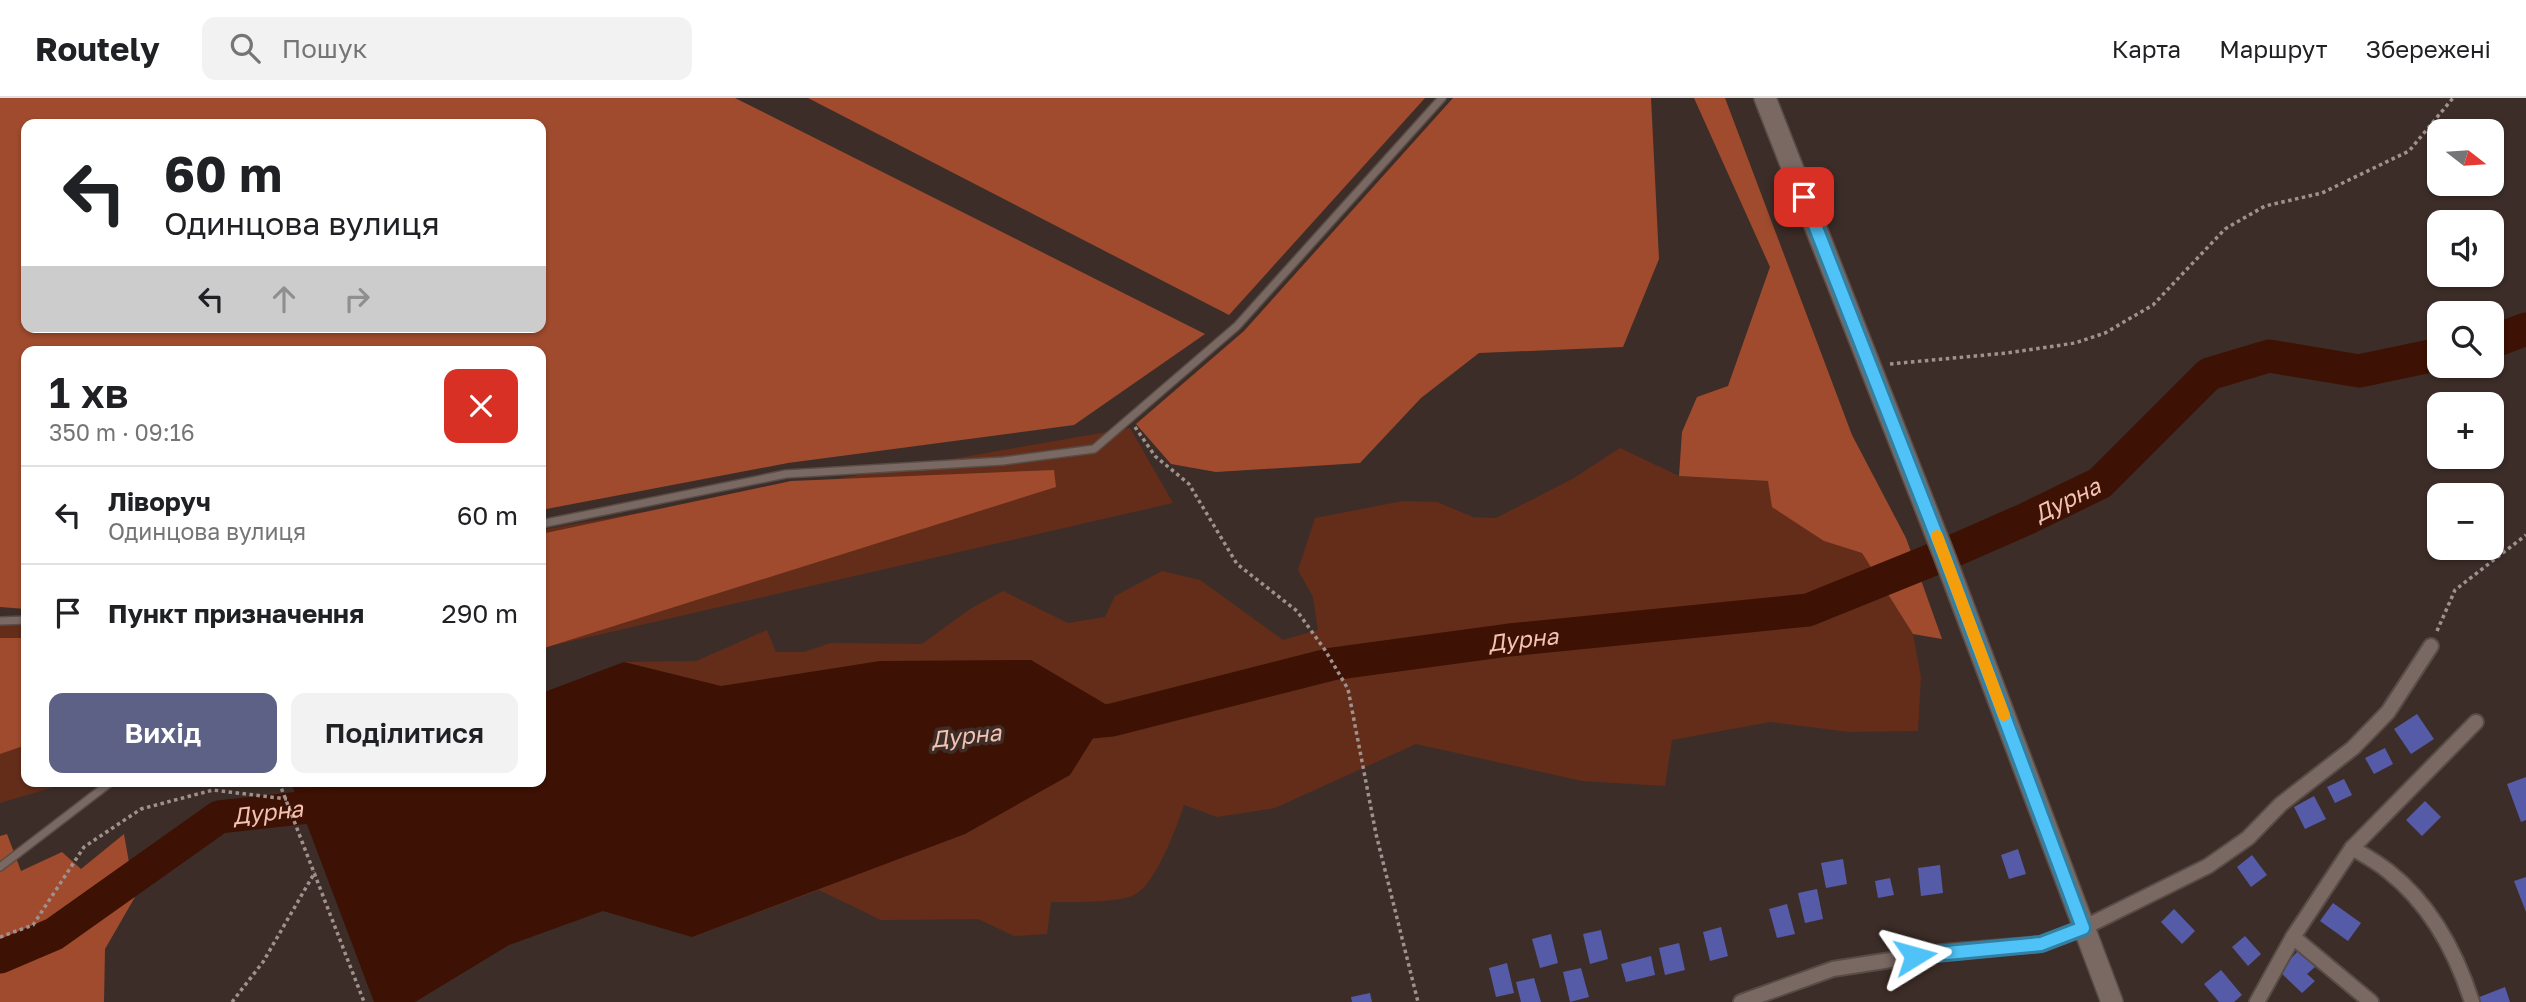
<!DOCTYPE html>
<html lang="uk">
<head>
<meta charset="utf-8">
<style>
  :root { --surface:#fff; --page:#f2f2f2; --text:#202124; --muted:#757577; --line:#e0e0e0; --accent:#5d6185 }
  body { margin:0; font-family:"Golos Text",sans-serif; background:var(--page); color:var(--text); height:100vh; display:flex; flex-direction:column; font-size:26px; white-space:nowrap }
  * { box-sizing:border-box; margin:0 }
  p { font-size:23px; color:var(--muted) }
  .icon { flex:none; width:38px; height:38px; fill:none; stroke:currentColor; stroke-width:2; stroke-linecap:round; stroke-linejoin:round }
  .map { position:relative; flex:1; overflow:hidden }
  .drawer { position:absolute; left:21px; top:248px; width:525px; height:441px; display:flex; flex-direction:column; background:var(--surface); border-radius:14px; box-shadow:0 2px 5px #0004 }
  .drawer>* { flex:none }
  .banner { position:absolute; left:21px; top:21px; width:525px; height:214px; border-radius:14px; box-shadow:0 2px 5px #0004; background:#fff; color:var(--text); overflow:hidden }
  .needle { width:46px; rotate:107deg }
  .fabs { position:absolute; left:2427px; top:21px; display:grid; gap:14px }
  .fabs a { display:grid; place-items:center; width:77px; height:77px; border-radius:14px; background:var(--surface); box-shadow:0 2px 5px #0004; font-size:35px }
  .pin { position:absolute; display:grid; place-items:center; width:60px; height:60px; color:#fff; margin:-30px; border-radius:14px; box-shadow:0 4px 10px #0006 }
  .me { position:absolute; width:77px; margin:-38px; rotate:82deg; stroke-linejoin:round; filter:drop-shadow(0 0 5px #0008) }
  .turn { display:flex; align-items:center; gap:24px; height:147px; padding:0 28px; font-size:32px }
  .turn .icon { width:91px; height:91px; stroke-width:2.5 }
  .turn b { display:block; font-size:49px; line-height:60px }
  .lanes { display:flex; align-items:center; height:66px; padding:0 28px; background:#0003; justify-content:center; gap:35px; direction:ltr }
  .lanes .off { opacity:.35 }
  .round { display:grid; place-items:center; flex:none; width:74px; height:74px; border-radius:14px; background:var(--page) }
  .headline { display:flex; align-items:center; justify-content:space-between; height:119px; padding:0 28px }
  h1 { font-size:42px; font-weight:600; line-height:52px }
  .button { display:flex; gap:14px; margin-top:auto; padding:14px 28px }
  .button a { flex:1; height:80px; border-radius:14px; background:var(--accent); color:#fff; font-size:28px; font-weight:600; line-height:80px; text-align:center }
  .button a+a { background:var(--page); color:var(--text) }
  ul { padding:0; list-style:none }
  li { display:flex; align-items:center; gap:21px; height:98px; padding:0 28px; border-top:2px solid var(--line) }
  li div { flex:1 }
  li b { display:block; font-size:26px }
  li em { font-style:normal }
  header { display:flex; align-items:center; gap:42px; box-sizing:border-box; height:98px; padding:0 35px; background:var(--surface); border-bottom:2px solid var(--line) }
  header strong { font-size:33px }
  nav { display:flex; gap:38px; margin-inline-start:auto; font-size:24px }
  .search { width:490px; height:63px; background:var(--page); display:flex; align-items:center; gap:18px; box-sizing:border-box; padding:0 24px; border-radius:14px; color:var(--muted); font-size:26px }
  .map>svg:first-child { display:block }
  .green { fill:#642d1a }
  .forest { fill:#a04b2e; fill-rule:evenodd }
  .water { fill:#3d1103 }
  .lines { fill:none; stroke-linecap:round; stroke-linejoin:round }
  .river { stroke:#3d1103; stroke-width:33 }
  .building { fill:#565ba8 }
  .service-casing { stroke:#584c47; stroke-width:10 }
  .minor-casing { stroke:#584c47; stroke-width:18 }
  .secondary-casing { stroke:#584c47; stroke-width:24 }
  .path { stroke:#9f928e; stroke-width:3.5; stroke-dasharray:3.5 3.5; stroke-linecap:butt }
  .service { stroke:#7a6963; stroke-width:7 }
  .minor { stroke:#7a6963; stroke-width:14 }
  .secondary { stroke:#7a6963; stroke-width:21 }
  .route-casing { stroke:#337fa1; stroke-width:18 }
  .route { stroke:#4fc3f7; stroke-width:12 }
  .slow { stroke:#f59e0b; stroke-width:12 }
  .labels { text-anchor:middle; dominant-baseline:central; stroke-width:7; stroke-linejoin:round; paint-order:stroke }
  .water-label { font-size:23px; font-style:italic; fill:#f3c2b2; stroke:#3d2d28 }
</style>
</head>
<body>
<header>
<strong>Routely</strong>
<div class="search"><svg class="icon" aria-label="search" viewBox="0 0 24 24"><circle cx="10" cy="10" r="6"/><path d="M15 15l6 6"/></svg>Пошук</div>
<nav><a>Карта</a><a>Маршрут</a><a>Збережені</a></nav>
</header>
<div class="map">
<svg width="2526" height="904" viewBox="0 0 2526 904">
  <rect width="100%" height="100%" fill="#3d2d28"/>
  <g class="green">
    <path d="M1130,330L1173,405L541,550V432Z"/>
    <path d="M1620,350L1679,378L1768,383L1824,443L1862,455L1913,536L1921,579L1918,633L1849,634L1770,624L1672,642L1665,688L1582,683L1416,646L1275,710L1217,719L1184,707C1177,728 1155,788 1134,797C1116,805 1072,804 1051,804L1047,836L1014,838L978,821L881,822L819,792L692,839L624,564L696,563L767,532L776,554H804L831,545L922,546L970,511L1003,493L1068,525L1105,519L1115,498L1162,473L1200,482L1283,542L1318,532L1313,499L1298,472L1315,420L1403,403L1437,404L1473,419L1496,420L1574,380Z"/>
    <path d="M26,521V684H71L0,705V525Z"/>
  </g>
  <g class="forest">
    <path d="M0,0H735L1205,236L1074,327L788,365L541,412V254H26V511L0,509ZM541,26V229H26V26Z"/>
    <path d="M808,0H1425L1229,217Z"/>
    <path d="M1453,0H1651L1659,161L1623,249L1479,255L1421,300L1360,365L1216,374L1171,366L1136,326L1244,233Z"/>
    <path d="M1694,0H1725L1852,337L1906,440L1942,541L1913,536L1862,455L1824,443L1772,409L1768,383L1679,378L1682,334L1697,299L1728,288L1770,169Z"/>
    <path d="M1054,372L1056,389L541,551V436L791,383Z"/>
    <path d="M0,540H26V647L0,656Z"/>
    <path d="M7,736L21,773L62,754L81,771L124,736L135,799L105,851L104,904H0V738Z"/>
  </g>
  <path class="water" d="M1031,562L1112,610L1070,677L965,736L692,839L603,813L509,847L415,904H374L291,684H541V593H547L624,564L721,588L880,563Z"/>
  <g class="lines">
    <g class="river">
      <path d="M2492,244L2526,231"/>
      <path id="s1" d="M1060,627L1112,622L1332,566L1509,542L1808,512L1944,457L2026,421L2100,385L2209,276L2269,258L2359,273L2440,256"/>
      <path id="s2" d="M0,859L54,836L219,719L344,705"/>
    </g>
  </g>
  <g class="building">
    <path d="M2417,616L2434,641L2411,656L2394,631Z"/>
    <path d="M2385,650L2393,666L2374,676L2365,660Z"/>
    <path d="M2526,679V722L2521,724L2507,686Z"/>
    <path d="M2344,681L2352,697L2335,705L2327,689Z"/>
    <path d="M2314,698L2326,721L2305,731L2294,709Z"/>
    <path d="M2425,703L2441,719L2422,738L2406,722Z"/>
    <path d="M2018,751L2026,776L2009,781L2001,757Z"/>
    <path d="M2252,757L2267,777L2251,789L2237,769Z"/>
    <path d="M1843,761L1847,786L1826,790L1821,765Z"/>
    <path d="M1940,767L1943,795L1921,798L1918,770Z"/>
    <path d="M2526,779V814L2514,783Z"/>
    <path d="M1890,780L1894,797L1878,800L1875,783Z"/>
    <path d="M1817,791L1823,821L1805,825L1798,795Z"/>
    <path d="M2333,805L2361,825L2348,843L2320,823Z"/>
    <path d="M1787,806L1795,836L1777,840L1769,811Z"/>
    <path d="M2174,811L2195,833L2182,846L2161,824Z"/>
    <path d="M1721,829L1728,858L1710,863L1703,834Z"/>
    <path d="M1601,832L1608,861L1590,866L1583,836Z"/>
    <path d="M1551,836L1558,865L1540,870L1532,841Z"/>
    <path d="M2245,838L2261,856L2248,868L2232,849Z"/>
    <path d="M1679,845L1685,872L1665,877L1659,850Z"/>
    <path d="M2298,853L2315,869L2307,876L2315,883L2302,895L2279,873Z"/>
    <path d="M1651,858L1655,877L1626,884L1621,866Z"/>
    <path d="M1507,865L1514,895L1496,899L1489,870Z"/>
    <path d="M1581,870L1589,899L1570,904L1563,874Z"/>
    <path d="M2221,872L2242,897L2234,904H2219L2204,886Z"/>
    <path d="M1534,880L1541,904H1521L1516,884Z"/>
    <path d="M2505,889L2510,904H2478L2477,900Z"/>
    <path d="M1370,895L1372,904H1352L1351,899Z"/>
  </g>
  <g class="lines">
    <defs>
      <g id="service">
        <path d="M541,426L786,376L1003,363L1094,351L1237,228L1442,0"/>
        <path d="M0,523L26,522"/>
        <path d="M0,769L111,684"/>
      </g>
      <g id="minor">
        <path d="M2352,750C2364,757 2377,764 2388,773C2430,806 2456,854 2472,904"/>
        <path d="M2293,839L2371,904"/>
        <path d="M1741,904L1833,871L1942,854L2041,846L2083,830L2208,768L2248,740L2281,706L2353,650L2388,614L2431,548"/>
        <path d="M2257,904L2293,839L2352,750L2476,624"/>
      </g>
      <path id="secondary" d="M1765,0L1944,457L2112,904"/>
    </defs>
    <use href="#service" class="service-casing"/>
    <use href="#minor" class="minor-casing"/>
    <use href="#secondary" class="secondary-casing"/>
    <g class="path">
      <path d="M1890,266L2007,255L2075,245L2105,235L2153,207L2225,131L2265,108L2322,95L2409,53L2453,0"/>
      <path d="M1135,329L1155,358L1189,386L1237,466L1297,513L1325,552L1348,591L1376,736L1418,904"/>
      <path d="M2437,533L2455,492L2526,437"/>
      <path d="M279,684L364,904"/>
      <path d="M0,839L33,827L84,749L141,711L213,692L287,701"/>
      <path d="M232,904L263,864L315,774"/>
    </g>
    <use href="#service" class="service"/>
    <use href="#minor" class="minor"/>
    <use href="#secondary" class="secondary"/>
  </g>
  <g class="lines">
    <defs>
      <path id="route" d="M1804,99L1944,457L2083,830L2041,846L1915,858"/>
    </defs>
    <use href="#route" class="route-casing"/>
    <use href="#route" class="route"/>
    <path class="slow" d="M1937,438L2004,617"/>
  </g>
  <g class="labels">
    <g class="water-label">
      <text stroke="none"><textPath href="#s1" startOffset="1040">Дурна</textPath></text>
      <text stroke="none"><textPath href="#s1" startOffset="472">Дурна</textPath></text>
      <text transform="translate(966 637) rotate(-6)">Дурна</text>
      <text stroke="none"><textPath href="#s2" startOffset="310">Дурна</textPath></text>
    </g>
  </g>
</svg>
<div class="fabs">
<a><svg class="needle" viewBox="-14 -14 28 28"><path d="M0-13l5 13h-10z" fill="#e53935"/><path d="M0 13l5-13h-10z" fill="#757577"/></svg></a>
<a><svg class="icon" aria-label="sound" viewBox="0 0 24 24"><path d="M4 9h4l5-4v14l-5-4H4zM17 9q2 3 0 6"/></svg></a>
<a><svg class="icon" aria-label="search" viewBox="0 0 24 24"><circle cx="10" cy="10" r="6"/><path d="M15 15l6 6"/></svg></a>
<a>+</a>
<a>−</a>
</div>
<div class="pin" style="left:1804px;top:99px;background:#d93025"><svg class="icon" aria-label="arrive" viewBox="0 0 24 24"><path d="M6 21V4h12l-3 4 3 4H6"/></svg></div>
<svg class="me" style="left:1915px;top:858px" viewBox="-20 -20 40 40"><path d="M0-17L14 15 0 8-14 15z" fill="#4fc3f7" stroke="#fff" stroke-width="4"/></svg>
<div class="banner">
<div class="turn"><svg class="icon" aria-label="left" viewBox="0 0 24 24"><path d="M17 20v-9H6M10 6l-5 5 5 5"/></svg><div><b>60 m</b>Одинцова вулиця</div></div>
<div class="lanes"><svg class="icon" aria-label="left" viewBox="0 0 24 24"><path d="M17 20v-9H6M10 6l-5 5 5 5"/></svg><svg class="icon off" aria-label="ahead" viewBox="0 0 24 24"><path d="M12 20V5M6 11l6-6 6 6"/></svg><svg class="icon off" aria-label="right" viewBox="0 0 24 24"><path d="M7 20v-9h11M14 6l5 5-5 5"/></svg></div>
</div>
<section class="drawer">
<div class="headline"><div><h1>1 хв</h1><p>350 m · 09:16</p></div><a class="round" style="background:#d93025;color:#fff"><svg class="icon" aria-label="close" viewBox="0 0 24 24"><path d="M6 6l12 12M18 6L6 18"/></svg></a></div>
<ul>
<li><svg class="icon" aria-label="left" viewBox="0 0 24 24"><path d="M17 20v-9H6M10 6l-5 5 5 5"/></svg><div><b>Ліворуч</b><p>Одинцова вулиця</p></div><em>60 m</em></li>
<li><svg class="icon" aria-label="arrive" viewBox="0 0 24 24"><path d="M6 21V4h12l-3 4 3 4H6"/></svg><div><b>Пункт призначення</b></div><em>290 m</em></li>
</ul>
<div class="button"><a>Вихід</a><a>Поділитися</a></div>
</section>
</div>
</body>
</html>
